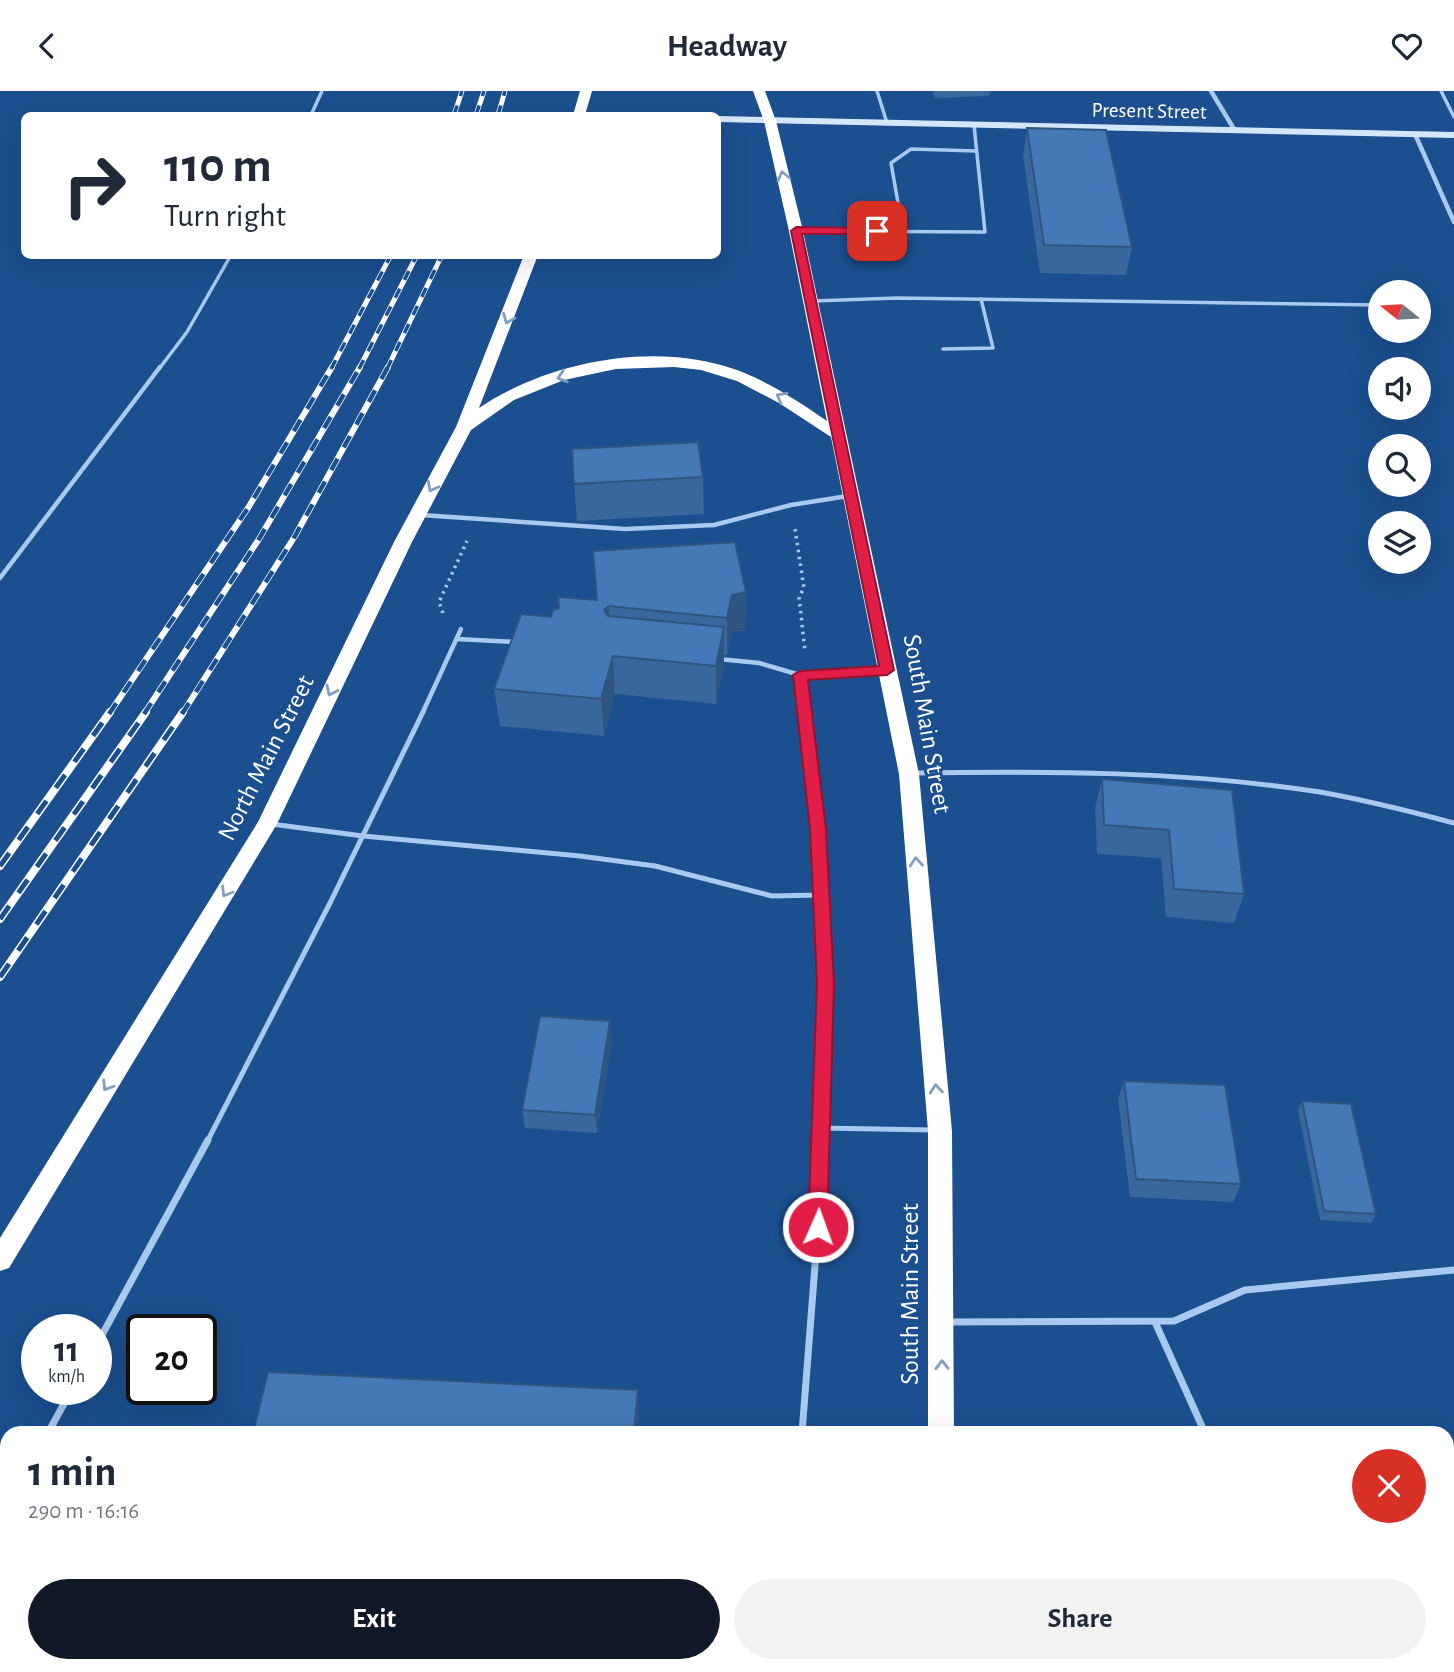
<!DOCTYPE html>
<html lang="en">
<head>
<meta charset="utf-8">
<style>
  :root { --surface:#fff; --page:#f2f2f3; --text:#1f2937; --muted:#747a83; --accent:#111827 }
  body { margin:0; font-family:"Alegreya Sans",sans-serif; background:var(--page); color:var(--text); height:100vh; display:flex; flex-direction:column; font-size:26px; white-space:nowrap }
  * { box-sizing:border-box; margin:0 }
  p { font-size:23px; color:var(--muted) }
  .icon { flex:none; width:38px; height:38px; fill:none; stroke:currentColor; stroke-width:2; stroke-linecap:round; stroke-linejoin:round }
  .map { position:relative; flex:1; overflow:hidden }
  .panel { position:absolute; left:0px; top:1335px; width:1454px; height:247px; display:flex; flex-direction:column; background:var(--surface); border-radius:21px 21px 0 0; box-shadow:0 7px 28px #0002 }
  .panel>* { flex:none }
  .hud { position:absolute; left:21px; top:21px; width:700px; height:147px; border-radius:10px; box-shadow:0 7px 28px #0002; background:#fff; color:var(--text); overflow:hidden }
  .needle { width:46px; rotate:288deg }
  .controls { position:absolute; left:1368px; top:189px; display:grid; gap:14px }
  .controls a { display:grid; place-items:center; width:63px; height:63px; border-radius:50%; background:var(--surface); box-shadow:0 7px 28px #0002; font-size:35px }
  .speed { position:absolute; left:21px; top:1223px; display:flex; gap:14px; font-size:35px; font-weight:700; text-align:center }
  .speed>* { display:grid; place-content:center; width:91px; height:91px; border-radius:50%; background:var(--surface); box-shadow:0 7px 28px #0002; line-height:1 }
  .speed small { font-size:18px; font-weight:400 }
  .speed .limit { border:4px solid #111; border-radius:10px; background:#fff; color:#111 }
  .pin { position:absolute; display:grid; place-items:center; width:60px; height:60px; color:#fff; margin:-30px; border-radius:14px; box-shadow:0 4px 10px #0006 }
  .me { position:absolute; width:77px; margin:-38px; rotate:2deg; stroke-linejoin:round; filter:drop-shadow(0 0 5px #0008) }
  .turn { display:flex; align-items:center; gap:24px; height:147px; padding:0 28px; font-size:32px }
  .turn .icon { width:91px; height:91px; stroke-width:2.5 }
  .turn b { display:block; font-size:49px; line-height:60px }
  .round { display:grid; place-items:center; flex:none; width:74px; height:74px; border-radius:37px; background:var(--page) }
  .headline { display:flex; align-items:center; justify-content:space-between; height:119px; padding:0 28px }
  h1 { font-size:42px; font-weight:600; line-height:52px }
  .primary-button { display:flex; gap:14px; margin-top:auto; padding:14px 28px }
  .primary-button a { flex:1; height:80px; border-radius:42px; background:var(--accent); color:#fff; font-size:28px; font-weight:600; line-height:80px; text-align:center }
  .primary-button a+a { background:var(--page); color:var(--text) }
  header { display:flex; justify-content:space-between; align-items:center; height:91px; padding:0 28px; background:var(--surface); font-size:32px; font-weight:600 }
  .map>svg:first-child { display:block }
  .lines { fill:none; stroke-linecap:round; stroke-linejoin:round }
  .path { stroke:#a9c9ee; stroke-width:3.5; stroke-dasharray:2.5 4.5; stroke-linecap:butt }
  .lane-far3 { stroke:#a9c9ee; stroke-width:3.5 }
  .lane-far2 { stroke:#a9c9ee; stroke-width:4.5 }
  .lane-far1 { stroke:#a9c9ee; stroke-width:5 }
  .lane { stroke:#a9c9ee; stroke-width:7 }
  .street { stroke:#a9c9ee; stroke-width:4.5 }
  .secondary { fill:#d6e6fa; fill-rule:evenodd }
  .highway { fill:#fff; fill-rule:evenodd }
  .rail-far2-casing { stroke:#fff; stroke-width:5 }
  .rail-far1-casing { stroke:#fff; stroke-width:6 }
  .rail-casing { stroke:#fff; stroke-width:8 }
  .rail-far2 { stroke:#1b4f8f; stroke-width:3.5; stroke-dasharray:10; stroke-linecap:butt }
  .rail-far1 { stroke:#1b4f8f; stroke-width:4.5; stroke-dasharray:13; stroke-linecap:butt }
  .rail { stroke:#1b4f8f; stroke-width:5; stroke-dasharray:16; stroke-linecap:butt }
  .wall { fill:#3a679d }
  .shaded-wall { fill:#305480 }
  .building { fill:#4478b7; stroke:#305480; stroke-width:2 }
  .oneway { stroke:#829ec1 }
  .route { fill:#e11d48; stroke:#92132f; stroke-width:2 }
  .labels { text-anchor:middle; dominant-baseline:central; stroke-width:6; stroke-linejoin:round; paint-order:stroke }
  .far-street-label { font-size:21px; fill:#fff; stroke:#1b4f8f }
  .street-label { font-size:26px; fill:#fff; stroke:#1b4f8f }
</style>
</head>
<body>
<header><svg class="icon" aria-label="back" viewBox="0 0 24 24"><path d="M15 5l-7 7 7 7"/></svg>Headway<svg class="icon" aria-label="heart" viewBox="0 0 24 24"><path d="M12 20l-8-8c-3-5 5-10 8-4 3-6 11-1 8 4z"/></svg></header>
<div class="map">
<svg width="1454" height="1581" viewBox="0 0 1454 1581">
  <rect width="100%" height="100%" fill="#1b4f8f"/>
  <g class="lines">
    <g class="path">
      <path d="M795,438L804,497L799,506L805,560"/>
      <path d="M443,522L439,511L467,450"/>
    </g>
    <g class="lane-far3">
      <path d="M877,0L887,32"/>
      <path d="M1441,0L1454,26"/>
      <path d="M311,24L322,0"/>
      <path d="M796,140L985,141L974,34"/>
      <path d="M903,140L891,72L911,58L976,60"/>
      <path d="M813,210L897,207L1381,214"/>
      <path d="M943,258L993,257L981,208"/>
      <path d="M159,278L187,241L231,164"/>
    </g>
    <g class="lane-far2">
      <path d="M421,424L625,438L714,434L791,414L848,405"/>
      <path d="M0,487L160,276"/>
      <path d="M457,548L516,551"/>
      <path d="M719,568L759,572L800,584"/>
      <path d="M422,623L461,538"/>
      <path d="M805,623L800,584L884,580"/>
    </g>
    <g class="lane-far1">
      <path d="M804,621L818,738L826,893L821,1051"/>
      <path d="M912,682C1048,680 1185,680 1320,701C1365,709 1409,720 1454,732"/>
      <path d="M271,733L363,745L580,765L655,775L772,805L821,804"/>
      <path d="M820,1037L933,1039"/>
      <path d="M207,1051L331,810L423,621"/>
    </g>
    <g class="lane">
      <path d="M948,1231L1174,1230L1245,1199L1454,1179"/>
      <path d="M1155,1231L1205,1342"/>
      <path d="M96,1255L208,1049"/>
      <path d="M48,1342L72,1298"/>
      <path d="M802,1342L818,1136L821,1049"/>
      <path d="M0,1427L7,1416"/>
      <path d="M782,1575V1581"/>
      <path d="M1241,1575L1271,1581"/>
      <path d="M1315,1575L1318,1581"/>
    </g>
    <g class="street">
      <path d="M1211,0L1234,38"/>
      <path d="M1415,43L1454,131"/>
    </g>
    <g class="secondary">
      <path d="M580,21H600L604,24H576Z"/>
      <path d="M718,25L1454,41V47L718,31Z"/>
    </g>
    <g class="highway">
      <path d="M580,0H592L585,24H573Z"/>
      <path d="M753,0H765L776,30L803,140L919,683L952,1040L954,1342H928V1040L899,683L831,346L779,312L737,290L701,279L674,276L616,278L564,289L514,309L471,339L412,451L277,733L9,1177L0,1180V1147L258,731L394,451L456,336L524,164H538L479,317C548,270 655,250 734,278C768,290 798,310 827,330L789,140L764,30Z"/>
      <rect x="917" y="1575" width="30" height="6"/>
    </g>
    <defs>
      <g id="rail-far2">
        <path d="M454,24L462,0"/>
        <path d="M476,24L484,0"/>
        <path d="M498,24L505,0"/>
        <path d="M331,278L391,164"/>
        <path d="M359,278L417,164"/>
        <path d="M387,278L442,164"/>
      </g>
      <g id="rail-far1">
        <path d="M109,623L248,417L332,276"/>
        <path d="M144,623L259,448L360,276"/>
        <path d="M182,623L295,445L388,276"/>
      </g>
      <g id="rail">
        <path d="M0,775L110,621"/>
        <path d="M0,828L146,621"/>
        <path d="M0,886L183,621"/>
      </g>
    </defs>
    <use href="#rail-far2" class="rail-far2-casing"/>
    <use href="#rail-far1" class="rail-far1-casing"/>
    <use href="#rail" class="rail-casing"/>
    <use href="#rail-far2" class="rail-far2"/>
    <use href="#rail-far1" class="rail-far1"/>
    <use href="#rail" class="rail"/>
  </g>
  <g class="wall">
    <path d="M932,0H990L989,5L935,7Z"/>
    <path d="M1027,37L1132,156L1126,184L1040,182L1023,64Z"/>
    <path d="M703,386L704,423L577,430L574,393Z"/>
    <path d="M746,501L745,539L732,541L727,564H724V573L716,613L615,603L604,645L500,635L494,598L551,526L597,509Z"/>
    <path d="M1102,688L1232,699L1244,803L1234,832L1166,826L1161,767L1097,763L1095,717Z"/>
    <path d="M612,949L597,1042L525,1037L522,1019Z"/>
    <path d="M1124,990L1241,1093L1233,1111L1130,1106L1118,1008Z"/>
    <path d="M1302,1010L1376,1123L1371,1132L1320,1129L1298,1020Z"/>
  </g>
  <g class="shaded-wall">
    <path d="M746,501L745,539L732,541L727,564V527L732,504Z"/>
    <path d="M609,515L611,552L604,519Z"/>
    <path d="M724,536V573L716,613V575Z"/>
    <path d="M613,565L615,603L604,645L601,608Z"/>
    <path d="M610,930L612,949L597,1042L595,1024Z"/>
    <path d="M638,1299L640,1323L638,1342H634Z"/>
    <path d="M633,1575H637L636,1581H633Z"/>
  </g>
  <g class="building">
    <path d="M1027,37L1106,39L1132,156L1044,154Z"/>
    <path d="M698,351L703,386L574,393L572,358Z"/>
    <path d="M735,451L746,501L732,504L727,527L609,515L604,519L608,525L724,536L716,575L613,565L601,608L494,598L521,523L551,526L553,519L559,517L558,506L597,509L593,460Z"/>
    <path d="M1102,688L1232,699L1244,803L1174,798L1169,739L1104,734Z"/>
    <path d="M540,925L610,930L595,1024L522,1019Z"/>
    <path d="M1124,990L1225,994L1241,1093L1136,1088Z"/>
    <path d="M1302,1010L1351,1013L1376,1123L1324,1120Z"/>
    <path d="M268,1281L638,1299L634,1342H253Z"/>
    <path d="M408,1575H633V1581H406Z"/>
  </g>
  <defs><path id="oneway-chevron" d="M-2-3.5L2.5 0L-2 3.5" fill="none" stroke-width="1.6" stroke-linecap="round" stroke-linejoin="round" transform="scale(1.75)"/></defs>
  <g class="oneway">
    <use href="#oneway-chevron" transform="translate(783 85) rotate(-103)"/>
    <use href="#oneway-chevron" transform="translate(508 228) rotate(112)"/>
    <use href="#oneway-chevron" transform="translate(562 286) rotate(162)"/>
    <use href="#oneway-chevron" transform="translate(781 306) rotate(-151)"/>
    <use href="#oneway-chevron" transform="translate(432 396) rotate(118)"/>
    <use href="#oneway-chevron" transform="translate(331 600) rotate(116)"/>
    <use href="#oneway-chevron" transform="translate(916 771) rotate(-95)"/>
    <use href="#oneway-chevron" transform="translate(226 801) rotate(122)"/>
    <use href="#oneway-chevron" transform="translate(107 995) rotate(122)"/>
    <use href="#oneway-chevron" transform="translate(936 998) rotate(-95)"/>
    <use href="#oneway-chevron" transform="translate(942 1274) rotate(-91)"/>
  </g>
  <path class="route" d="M796,136L877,137L882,140L877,143H802L894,579L887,584L808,589L826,738L834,893L827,1136L824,1142L818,1144L811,1142L808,1136L817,893L810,738L793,584L800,580L879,575L791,140Z"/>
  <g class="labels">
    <g class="far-street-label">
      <text transform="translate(1149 20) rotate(1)">Present Street</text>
    </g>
    <g class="street-label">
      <text transform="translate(927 633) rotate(80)">South Main Street</text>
      <text transform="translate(266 667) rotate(-63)">North Main Street</text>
      <text transform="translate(910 1203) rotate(-90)">South Main Street</text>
    </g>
  </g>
</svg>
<div class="controls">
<a><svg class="needle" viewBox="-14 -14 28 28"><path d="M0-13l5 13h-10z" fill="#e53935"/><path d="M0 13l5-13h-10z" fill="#747a83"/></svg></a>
<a><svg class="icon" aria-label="sound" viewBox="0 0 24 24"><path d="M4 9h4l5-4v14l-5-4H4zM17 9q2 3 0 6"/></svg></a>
<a><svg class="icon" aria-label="search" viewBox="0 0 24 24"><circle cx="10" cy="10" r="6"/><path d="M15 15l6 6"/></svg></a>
<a><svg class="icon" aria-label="layers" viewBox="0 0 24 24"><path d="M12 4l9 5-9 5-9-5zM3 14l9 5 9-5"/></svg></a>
</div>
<div class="speed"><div>11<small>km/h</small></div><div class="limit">20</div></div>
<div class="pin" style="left:877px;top:140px;background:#d93025"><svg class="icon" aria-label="arrive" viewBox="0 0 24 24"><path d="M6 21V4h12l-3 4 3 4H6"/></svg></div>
<svg class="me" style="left:818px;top:1136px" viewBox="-20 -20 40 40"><circle r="17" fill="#e11d48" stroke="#fff" stroke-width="3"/><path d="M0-11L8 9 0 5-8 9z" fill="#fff"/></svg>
<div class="hud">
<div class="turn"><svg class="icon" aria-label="right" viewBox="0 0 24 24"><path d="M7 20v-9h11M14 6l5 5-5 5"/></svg><div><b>110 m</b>Turn right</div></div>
</div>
<section class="panel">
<div class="headline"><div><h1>1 min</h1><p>290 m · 16:16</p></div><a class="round" style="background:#d93025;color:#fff"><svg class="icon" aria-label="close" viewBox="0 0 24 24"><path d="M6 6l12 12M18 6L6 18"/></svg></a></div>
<div class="primary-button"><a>Exit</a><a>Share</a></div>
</section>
</div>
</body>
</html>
